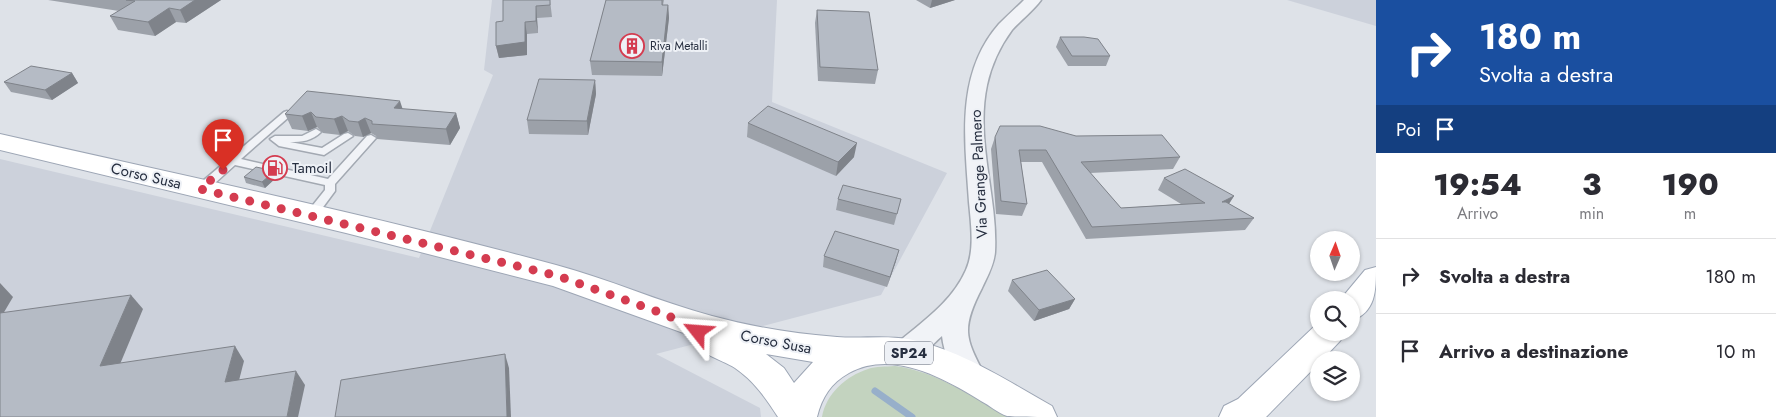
<!DOCTYPE html>
<html lang="it">
<head>
<meta charset="utf-8">
<style>
  :root { --surface:#fff; --page:#f2f2f3; --text:#2b2b33; --muted:#7c7c81; --line:#e1e1e2 }
  body { margin:0; font-family:Jost,sans-serif; background:var(--page); color:var(--text); height:100vh; display:flex; flex-direction:column; font-size:19px; white-space:nowrap }
  * { box-sizing:border-box; margin:0 }
  p { font-size:16px; color:var(--muted) }
  .icon { flex:none; width:28px; height:28px; fill:none; stroke:currentColor; stroke-width:2; stroke-linecap:round; stroke-linejoin:round }
  .map { position:relative; flex:1; overflow:hidden }
  .drawer { display:flex; flex-direction:column; background:var(--surface); width:400px }
  .drawer>* { flex:none }
  .guide { background:#1a4fa0; color:#fff; overflow:hidden }
  .needle { width:32px; rotate:2deg }
  .tools { position:absolute; left:1310px; top:231px; display:grid; gap:10px }
  .tools a { display:grid; place-items:center; width:50px; height:50px; border-radius:50%; background:var(--surface); box-shadow:0 1px 4px #0004; font-size:25px }
  .pin { position:absolute; display:grid; place-items:center; width:42px; height:42px; color:#fff; margin:-51px -21px; border-radius:50% 50% 50% 0; rotate:-45deg; box-shadow:0 0 5px #0007 }
  .pin .icon { rotate:45deg }
  .me { position:absolute; width:55px; margin:-28px; rotate:298deg; stroke-linejoin:round; filter:drop-shadow(0 0 4px #0008) }
  .turn { display:flex; align-items:center; gap:18px; height:105px; padding:0 20px; font-size:22px }
  .turn .icon { width:65px; height:65px; stroke-width:2.5 }
  .turn b { display:block; font-size:35px; line-height:42px }
  .then { display:flex; align-items:center; height:48px; padding:0 20px; background:#0003; gap:10px; font-size:19px }
  .eta { display:flex; justify-content:space-evenly; align-items:center; height:85px; text-align:center }
  .eta b { font-size:30px; font-weight:800; line-height:35px }
  ul { padding:0; list-style:none }
  li { display:flex; align-items:center; gap:15px; height:75px; padding:0 20px; border-top:1px solid var(--line) }
  li div { flex:1 }
  li b { display:block; font-size:19px }
  li em { font-style:normal }
  main { display:flex; flex:1; min-height:0 }
  .map>svg:first-child { display:block }
  .built { fill:#ccd1db }
  .green { fill:#c3d3bf }
  .lines { fill:none; stroke-linecap:round; stroke-linejoin:round }
  .stream { stroke:#97afca; stroke-width:7 }
  .service-casing { stroke:#a3a9b2; stroke-width:3 }
  .minor-casing { stroke:#a3a9b2; stroke-width:3 }
  .primary-casing { stroke:#9da6b5; stroke-width:2 }
  .service { fill:#f1f3f7; fill-rule:evenodd }
  .minor { fill:#f1f3f7; fill-rule:evenodd }
  .primary { fill:#fff; fill-rule:evenodd }
  .wall { fill:#9ca1a9 }
  .shaded-wall { fill:#7f838a }
  .building { fill:#b5bbc5; stroke:#7f838a }
  .route { stroke:#d43c50; stroke-width:9; stroke-dasharray:0 16.2 }
  .labels { text-anchor:middle; dominant-baseline:central; stroke-width:4; stroke-linejoin:round; paint-order:stroke }
  .far-poi-label { font-size:12px; fill:#272f40; stroke:#eef1f6; text-anchor:start }
  .shield { fill:#eef1f6; stroke:#636977; stroke-width:1 }
  .shield-label { font-size:14px; font-weight:bold; fill:#272f40 }
  .poi-label { font-size:15px; fill:#272f40; stroke:#eef1f6; text-anchor:start }
  .street-label { font-size:15px; fill:#272f40; stroke:#eef1f6 }
</style>
</head>
<body>
<main>
<div class="map">
<svg width="1376" height="417" viewBox="0 0 1376 417">
  <rect width="100%" height="100%" fill="#dee2e8"/>
  <g class="built">
    <path d="M492,0H777L772,102L947,173L881,295L656,354L760,408L761,417H0V159L419,258L493,75L484,70Z"/>
    <path d="M1287,0H1376V26Z"/>
  </g>
  <path class="green" d="M895,366C938,372 971,396 1008,417H822C826,394 846,376 868,369C876,366 886,367 895,366Z"/>
  <g class="lines">
    <path class="stream" d="M875,391L912,417"/>
    <defs>
      <g id="service">
        <path d="M287,111L292,114L290,116L241,159L328,179L367,136L371,135L376,138L335,184V191L315,218L311,219L305,215L325,190V185L235,165L205,192H197L196,189L197,186L284,112Z"/>
        <path d="M316,129L321,132C312,141 302,142 290,142L322,148L344,134L348,133L353,136L324,155L279,146L270,139L275,136H302Z"/>
      </g>
      <path id="minor" d="M1024,0H1041C1033,11 1021,20 1012,30C1000,46 991,66 987,85C975,141 998,197 995,252C994,265 987,277 982,288C959,332 967,340 987,380L983,388L973,392L963,388C953,372 944,355 942,336C928,348 916,366 896,360L892,352L896,344C922,322 952,302 966,270C975,250 971,224 969,202C965,141 955,74 999,24C1007,16 1016,8 1024,0Z"/>
      <g id="primary">
        <path d="M0,134C185,176 372,215 556,265C609,279 659,302 712,316C753,327 795,334 837,337C861,339 884,335 908,339C959,349 1006,380 1052,406L1057,417C1044,417 1018,417 1007,416C998,413 989,405 981,401C944,378 892,349 849,373C831,383 822,397 817,417H778C765,397 754,381 735,368C721,359 692,352 689,335L553,286L346,233L0,150ZM766,354L813,362L794,383L784,368Z"/>
        <path d="M1376,267C1376,291 1376,312 1351,321V300H1340L1365,270Z"/>
        <path d="M1319,322V332H1345L1340,341L1322,360H1319V363L1266,417H1219L1224,406L1238,399Z"/>
      </g>
    </defs>
    <use href="#service" class="service-casing"/>
    <use href="#minor" class="minor-casing"/>
    <use href="#primary" class="primary-casing"/>
    <use href="#service" class="service"/>
    <use href="#minor" class="minor"/>
    <use href="#primary" class="primary"/>
  </g>
  <g class="wall">
    <path d="M48,0H221L186,23L176,22L155,36L118,30L110,16L119,11Z"/>
    <path d="M503,0H550L552,17L537,18L538,33L527,34V55L499,58L496,46L503,21Z"/>
    <path d="M606,0H664L663,5H668L669,18L662,76L592,75L590,61Z"/>
    <path d="M916,0H955L930,8Z"/>
    <path d="M817,10L878,70L875,84L818,81L815,23Z"/>
    <path d="M1060,37L1110,56L1106,66H1068L1056,47Z"/>
    <path d="M72,73L78,83L52,100L11,92L4,82Z"/>
    <path d="M595,80L596,94L588,135L529,134L527,120Z"/>
    <path d="M402,109L456,113L460,128L450,145L377,139L376,136L371,133L363,137L355,136L348,131L340,135L323,133L317,127L308,131L292,129L285,114Z"/>
    <path d="M748,123L854,157L836,176L747,137Z"/>
    <path d="M1076,136L1180,157L1173,169L1090,173L1121,208L1181,204L1158,190L1164,178L1234,196L1229,204L1254,218L1245,230L1086,239L1042,162H1021L1027,204L1022,216L996,214L991,149L995,137Z"/>
    <path d="M275,171L278,176L265,188L246,183L244,177Z"/>
    <path d="M838,199H901L894,225L836,210Z"/>
    <path d="M824,256L896,261L887,287L823,267Z"/>
    <path d="M1012,280L1075,299L1069,309L1034,321L1008,291Z"/>
  </g>
  <g class="shaded-wall">
    <path d="M195,0H221L186,23L180,10Z"/>
    <path d="M932,0H955L930,8Z"/>
    <path d="M668,5L669,18L662,76V62Z"/>
    <path d="M536,6L537,18L538,33L536,21Z"/>
    <path d="M169,8L176,22L155,36L148,22Z"/>
    <path d="M525,22L527,34V55L499,58L496,46Z"/>
    <path d="M72,73L78,83L52,100L45,90Z"/>
    <path d="M595,80L596,94L588,135L587,121Z"/>
    <path d="M400,101L405,116L394,108Z"/>
    <path d="M311,112L317,127L308,131L302,116Z"/>
    <path d="M456,113L460,128L450,145L446,129Z"/>
    <path d="M342,116L348,131L340,135L334,119Z"/>
    <path d="M365,118L371,133L363,137L358,122Z"/>
    <path d="M857,143L854,157L836,176L838,162Z"/>
    <path d="M275,171L278,176L265,188L262,182Z"/>
    <path d="M1234,196L1226,208L1222,202Z"/>
    <path d="M899,250L896,261L887,287L890,277Z"/>
    <path d="M0,283L13,297L0,319Z"/>
    <path d="M131,295L143,309L113,381L100,366Z"/>
    <path d="M1075,299L1069,309L1034,321L1039,310Z"/>
    <path d="M235,346L244,361L235,396L225,382Z"/>
    <path d="M505,354L509,368L511,417H507Z"/>
    <path d="M296,371L305,385L298,417H287Z"/>
  </g>
  <g class="building">
    <path d="M126,0H195L180,10L169,8L148,22L110,16L135,1Z"/>
    <path d="M503,0H550V5L536,6V21L525,22V42L496,46V22L503,21Z"/>
    <path d="M606,0H662V5H668L662,62L590,61Z"/>
    <path d="M817,10L869,12L878,70L820,67Z"/>
    <path d="M1060,37H1084L1098,39L1110,56H1072Z"/>
    <path d="M31,66L72,73L45,90L4,82Z"/>
    <path d="M539,79L595,80L587,121L527,120Z"/>
    <path d="M307,91L400,101L394,108L456,113L446,129L372,124V121L365,118L358,122L349,121L342,116L334,119L316,117L311,112L302,116L285,114Z"/>
    <path d="M768,106L857,143L838,162L748,123Z"/>
    <path d="M1000,126H1040L1076,136L1162,135L1180,157L1081,162L1121,208L1205,203L1164,178L1185,169L1234,196L1222,202H1226L1254,218L1092,227L1046,150H1019L1027,204L1001,201L995,137Z"/>
    <path d="M256,167L275,171L262,182L244,177Z"/>
    <path d="M843,185L901,199L897,214L838,199Z"/>
    <path d="M835,231L899,250L890,277L824,256Z"/>
    <path d="M1047,270L1075,299L1039,310L1012,280Z"/>
    <path d="M131,295L100,366L235,346L225,382L296,371L287,417H0V313Z"/>
    <path d="M505,354L507,417H335L341,380Z"/>
  </g>
  <g class="lines">
    <path class="route" d="M223,170L200,189L558,276L667,315L698,332"/>
  </g>
  <defs>
    <symbol id="building-ring" viewBox="-11 -11 22 22"><circle r="9.5" fill="#eef1f6" stroke="#d43c50" stroke-width="1.5"/><path d="M-4-6H4V6H1V3H-1V6H-4ZM-2.5-4.3h1.7v1.8h-1.7ZM.8-4.3h1.7v1.8H.8ZM-2.5-1h1.7V.8h-1.7ZM.8-1h1.7V.8H.8Z" fill="#d43c50"/></symbol>
    <symbol id="fuel-ring" viewBox="-11 -11 22 22"><circle r="9.5" fill="#eef1f6" stroke="#d43c50" stroke-width="1.5"/><path d="M-5.5-6h7V0h2V4h1.3V-2.5L3-4.5l.8-.8L6-3V5H2.5V1h-1V6h-7ZM-4.2-4.7v3.2H.2V-4.7Z" fill="#d43c50"/></symbol>
  </defs>
  <g fill-rule="evenodd">
    <use href="#building-ring" x="618" y="32" width="28" height="28"/>
    <use href="#fuel-ring" x="261" y="154" width="28" height="28"/>
  </g>
  <g class="labels">
    <g class="far-poi-label">
      <text x="650" y="46">Riva Metalli</text>
    </g>
    <rect class="shield" x="885" y="341.5" width="48" height="23" rx="4"/>
    <g class="shield-label">
      <text x="909" y="353">SP24</text>
    </g>
    <g class="poi-label">
      <text x="292" y="168">Tamoil</text>
    </g>
    <g class="street-label">
      <text transform="translate(979 174) rotate(-93)">Via Grange Palmero</text>
      <text transform="translate(146 176) rotate(13)">Corso Susa</text>
      <text transform="translate(776 342) rotate(11)">Corso Susa</text>
    </g>
  </g>
</svg>
<div class="tools">
<a><svg class="needle" viewBox="-14 -14 28 28"><path d="M0-13l5 13h-10z" fill="#e53935"/><path d="M0 13l5-13h-10z" fill="#7c7c81"/></svg></a>
<a><svg class="icon" aria-label="search" viewBox="0 0 24 24"><circle cx="10" cy="10" r="6"/><path d="M15 15l6 6"/></svg></a>
<a><svg class="icon" aria-label="layers" viewBox="0 0 24 24"><path d="M12 4l9 5-9 5-9-5zM3 14l9 5 9-5"/></svg></a>
</div>
<div class="pin" style="left:223px;top:170px;background:#d93025"><svg class="icon" aria-label="arrive" viewBox="0 0 24 24"><path d="M6 21V4h12l-3 4 3 4H6"/></svg></div>
<svg class="me" style="left:698px;top:332px" viewBox="-20 -20 40 40"><path d="M0-17L14 15 0 8-14 15z" fill="#d43c50" stroke="#fff" stroke-width="4"/></svg>
</div>
<section class="drawer">
<div class="guide">
<div class="turn"><svg class="icon" aria-label="right" viewBox="0 0 24 24"><path d="M7 20v-9h11M14 6l5 5-5 5"/></svg><div><b>180 m</b>Svolta a destra</div></div>
<div class="then">Poi<svg class="icon" aria-label="arrive" viewBox="0 0 24 24"><path d="M6 21V4h12l-3 4 3 4H6"/></svg></div>
</div>
<div class="eta">
<div><b>19:54</b><p>Arrivo</p></div>
<div><b>3</b><p>min</p></div>
<div><b>190</b><p>m</p></div>
</div>
<ul>
<li><svg class="icon" aria-label="right" viewBox="0 0 24 24"><path d="M7 20v-9h11M14 6l5 5-5 5"/></svg><div><b>Svolta a destra</b></div><em>180 m</em></li>
<li><svg class="icon" aria-label="arrive" viewBox="0 0 24 24"><path d="M6 21V4h12l-3 4 3 4H6"/></svg><div><b>Arrivo a destinazione</b></div><em>10 m</em></li>
</ul>
</section>
</main>
</body>
</html>
